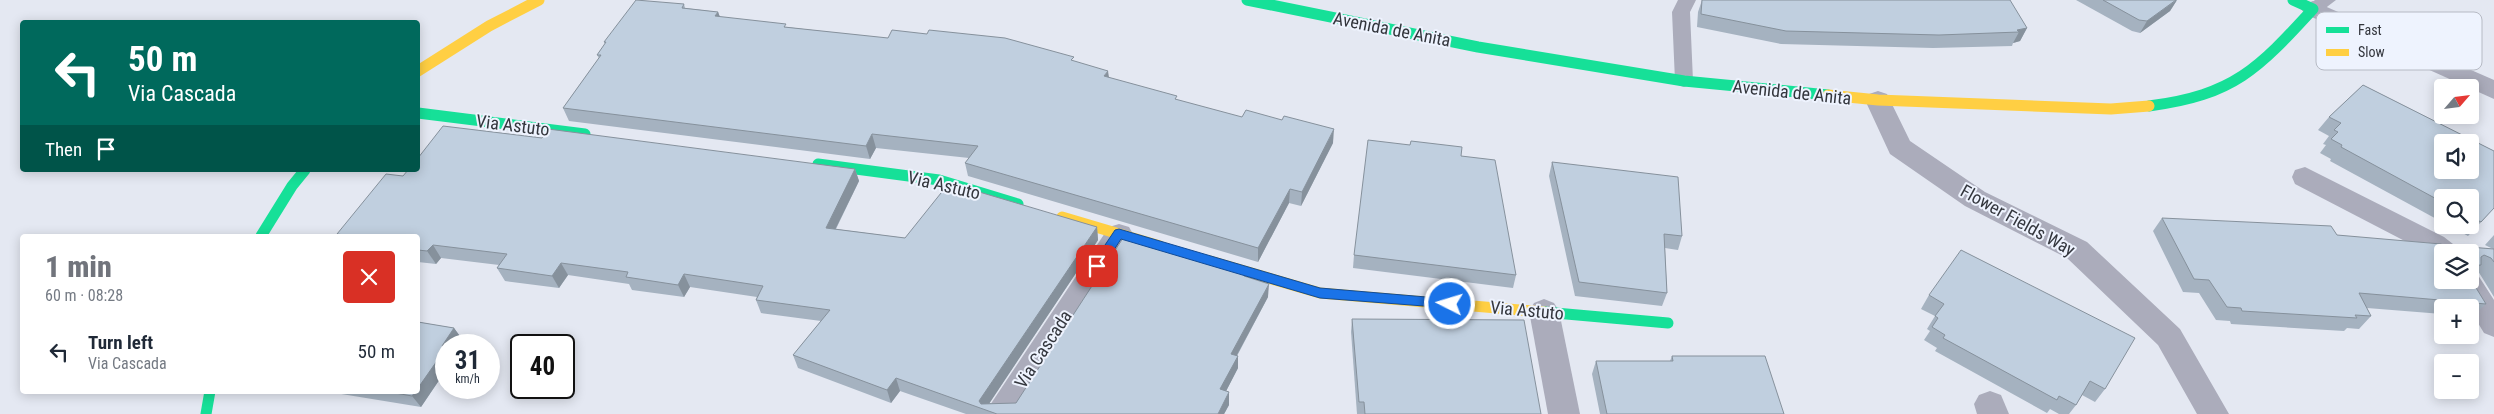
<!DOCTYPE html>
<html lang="en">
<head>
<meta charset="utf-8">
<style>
  :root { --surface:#fff; --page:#f6f6f7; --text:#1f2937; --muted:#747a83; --accent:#71747c }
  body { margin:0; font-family:"Roboto Condensed",sans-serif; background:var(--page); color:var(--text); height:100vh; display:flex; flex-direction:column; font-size:19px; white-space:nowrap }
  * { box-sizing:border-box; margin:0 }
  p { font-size:16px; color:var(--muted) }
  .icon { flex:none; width:28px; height:28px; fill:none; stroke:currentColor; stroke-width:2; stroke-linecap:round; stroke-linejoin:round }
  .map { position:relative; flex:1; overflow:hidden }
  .sheet { position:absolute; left:20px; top:234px; width:400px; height:160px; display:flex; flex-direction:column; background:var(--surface); border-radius:5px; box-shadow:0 2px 12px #0003 }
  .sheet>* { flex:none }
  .guide { position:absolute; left:20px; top:20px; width:400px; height:152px; border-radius:5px; box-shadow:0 2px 12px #0003; background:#00695c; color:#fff; overflow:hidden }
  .needle { width:32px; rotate:62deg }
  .controls { position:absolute; left:2434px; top:79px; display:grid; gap:10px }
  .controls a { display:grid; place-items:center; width:45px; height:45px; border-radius:5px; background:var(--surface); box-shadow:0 2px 12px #0003; font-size:25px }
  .speed { position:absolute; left:435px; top:334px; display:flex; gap:10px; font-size:25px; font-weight:700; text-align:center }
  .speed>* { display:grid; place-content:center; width:65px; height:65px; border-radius:50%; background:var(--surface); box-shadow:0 2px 12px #0003; line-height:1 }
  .speed small { font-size:12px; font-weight:400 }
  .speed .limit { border:2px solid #111; border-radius:8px; background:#fff; color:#111 }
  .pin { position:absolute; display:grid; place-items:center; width:42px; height:42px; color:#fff; margin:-21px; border-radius:10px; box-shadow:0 2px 8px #0006 }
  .me { position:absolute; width:55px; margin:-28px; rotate:275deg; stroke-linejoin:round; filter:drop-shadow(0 0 4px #0008) }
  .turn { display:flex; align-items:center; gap:18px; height:105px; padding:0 25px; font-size:22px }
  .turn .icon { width:65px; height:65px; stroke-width:2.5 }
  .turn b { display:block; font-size:35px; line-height:42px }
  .then { display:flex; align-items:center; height:48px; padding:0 25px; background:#0003; gap:10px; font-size:19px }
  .round { display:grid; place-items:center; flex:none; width:52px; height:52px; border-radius:5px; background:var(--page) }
  .summary { display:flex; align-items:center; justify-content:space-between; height:85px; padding:0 25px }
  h1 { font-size:30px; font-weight:800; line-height:38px; color:var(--accent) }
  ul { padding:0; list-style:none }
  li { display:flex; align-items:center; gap:15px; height:65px; padding:0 25px }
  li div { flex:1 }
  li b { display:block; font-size:19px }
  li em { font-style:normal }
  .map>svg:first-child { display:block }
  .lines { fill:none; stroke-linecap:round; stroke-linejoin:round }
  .lane { fill:#abacbb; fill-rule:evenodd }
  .street { fill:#abacbb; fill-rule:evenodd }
  .fast { stroke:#16e098; stroke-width:11 }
  .slow { stroke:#ffcf43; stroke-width:11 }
  .wall { fill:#a5b2c0; fill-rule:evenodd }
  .shaded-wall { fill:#86919c }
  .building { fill:#c0cfdf; stroke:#86919c; fill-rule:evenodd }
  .route { fill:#1a73e8; stroke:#114b97 }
  .labels { text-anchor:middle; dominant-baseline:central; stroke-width:4; stroke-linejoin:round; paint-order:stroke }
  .street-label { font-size:18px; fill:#33363d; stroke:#eef3fe }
  .key { fill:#eef3fe; stroke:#b6bac4; stroke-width:1 }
  .key-label { font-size:14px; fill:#33363d }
</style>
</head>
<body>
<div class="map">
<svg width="2494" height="414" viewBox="0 0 2494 414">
  <rect width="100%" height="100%" fill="#e4e8f2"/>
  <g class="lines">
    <g class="lane">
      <path d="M1678,0H1696L1690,12L1693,81L1690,85L1684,87L1678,85L1675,81L1672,12Z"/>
      <path d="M2315,0H2336L2319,13H2307L2304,9Z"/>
    </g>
    <g class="street">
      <path d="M2313,1L2494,80V99L2305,14L2301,9L2305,4Z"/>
      <path d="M1878,91L1887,94L1910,141L1985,192L2087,242L2180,329L2229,414H2197L2158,345L2067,258L1965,206L1890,154L1865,100L1869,94Z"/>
      <path d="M2305,167L2444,237L2453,244L2457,252H2442V263L2433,260L2424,251L2295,184L2292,177L2295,170Z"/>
      <path d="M1119,224L1129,227L1133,234L1017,414H984L1109,227Z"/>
      <path d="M2470,270L2476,272L2494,300V337L2484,333L2452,280H2470Z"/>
      <path d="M1544,299L1554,303L1559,311L1580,414H1548L1529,311L1534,303Z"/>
      <path d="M1990,391L2001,395L2009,414H1977L1974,404L1979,395Z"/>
    </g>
    <g class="fast">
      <path d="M1247,0L1478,47L1684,81L1828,95"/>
      <path d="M2149,106C2234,95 2258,69 2313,9L2293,0"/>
      <path d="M418,113L585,134"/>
      <path d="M818,164L939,180L1018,204"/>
      <path d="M261,236L292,186L305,170"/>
      <path d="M1544,312L1668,323"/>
      <path d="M206,414L210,391"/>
    </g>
    <g class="slow">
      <path d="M418,71L489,26L539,0"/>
      <path d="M1828,95L1878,100L2111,109L2149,106"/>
      <path d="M1062,217L1160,246"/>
      <path d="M1210,261L1320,293L1544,312"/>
    </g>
  </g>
  <g class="wall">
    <path d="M1702,0L2027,28L2020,41L2013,43L2012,46L1933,48L1781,44L1697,27L1698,12Z"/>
    <path d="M2076,0H2177L2170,11L2140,33L2132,31Z"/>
    <path d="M684,4L685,8L718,12L720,17L787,27L1074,61L1109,78L1177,100L1333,143L1301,206L1289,203L1258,262L968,176L965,163L969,158L876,148L870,159L569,121L563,108L599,58L597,55L605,44L604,42Z"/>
    <path d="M2363,85L2494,151V208L2468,236L2448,225H2470V198H2442V222L2330,161L2331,159L2320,153L2326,145L2323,144L2329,136L2318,130L2329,117ZM2442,142H2470V170H2442Z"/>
    <path d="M1461,156L1516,275L1513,288L1353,268L1354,255Z"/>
    <path d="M1552,162L1682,236L1678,250L1665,248L1667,293L1662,306L1575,296L1549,176Z"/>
    <path d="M855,169L859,181L836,229L905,238L1097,227L1098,240L989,403H1016L1246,277L1268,297L1237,356L1238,368L1226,391L1229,405L1224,414H966L900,391L891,403L798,368L793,355L821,321L761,313L756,300L757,297L690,287L684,297L632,290L629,284L568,275L559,288L505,281L497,268L499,265L441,258L436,264L418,262V236H338L337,234L403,176Z"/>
    <path d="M2162,218L2337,235L2452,250L2457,246L2493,249L2485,245L2494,235V297L2478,271L2476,270L2470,276V252H2442L2486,304L2472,317H2470V308H2442V314L2367,308L2371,316L2359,329L2347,328L2344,331L2231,324L2230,321L2216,320L2199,293L2183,292L2153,231Z"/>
    <path d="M1929,295L2105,389L2095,402L2082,395L2076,405L2069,414H2059L2050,409L2047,413L1935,351L1937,348L1924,340L1930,331L1927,329L1935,316L1921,309Z"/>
    <path d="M1352,319L1541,414H1357L1351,332Z"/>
    <path d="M418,322L454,328L462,339L458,345H446V370L421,407L323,391H418Z"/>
    <path d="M1672,356L1784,414H1600L1592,374L1596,361H1670Z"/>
  </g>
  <g class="shaded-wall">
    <path d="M2177,0L2170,11L2140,33L2147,21Z"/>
    <path d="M718,12L723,25L715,16Z"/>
    <path d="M2027,28L2020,41L2013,43L2019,32L2017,30Z"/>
    <path d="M1108,71L1110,84L1104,76Z"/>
    <path d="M1334,129L1333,143L1301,206L1302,192Z"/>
    <path d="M872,134L876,148L870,159L866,146Z"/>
    <path d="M855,169L859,181L830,240L826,228Z"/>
    <path d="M1290,189L1289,203L1258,262V248Z"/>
    <path d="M1097,227L1098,240L985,410L979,401Z"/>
    <path d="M433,245L441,258L436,264L427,251Z"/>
    <path d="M561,263L568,275L559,288L552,276Z"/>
    <path d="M684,274L690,287L684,297L678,285Z"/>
    <path d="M1269,284L1268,297L1231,366V354Z"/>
    <path d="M454,328L462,339L458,345H446V370L421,407L412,396L416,391H418V388L442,346Z"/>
    <path d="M1238,356V368L1221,401L1220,389Z"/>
    <path d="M896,378L900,391L891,403L887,390Z"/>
    <path d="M1229,392V405L1224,414H1218Z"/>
  </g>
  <g class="building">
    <path d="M636,0L684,4L682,8L718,12L715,16L786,24L784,27L888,38L892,30L927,34L929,30L1005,38L1074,57L1071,60L1108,71L1104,76L1177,96L1175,99L1242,117L1246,110L1282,120L1284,116L1334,129L1302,192L1290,189L1258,248L965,163L978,146L872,134L866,146L563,108L601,55H597L606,42H604Z"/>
    <path d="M1702,0H2010L2027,28L2017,30L2019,32L1939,35L1786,31L1701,14Z"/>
    <path d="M2103,0H2176L2147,21L2139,20Z"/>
    <path d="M2363,85L2494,151V208L2481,222L2470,216V198H2442V202L2341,147L2342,145L2331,139L2338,132L2334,130L2341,123L2329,117ZM2442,142H2470V170H2442Z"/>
    <path d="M443,126L542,138L548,129L855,169L826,228L905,238L949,183L1097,227L979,401L981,404L1016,403L1125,235L1246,271L1244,276L1269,284L1231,354L1238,356L1220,389L1229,392L1218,414H997L896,378L887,390L793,355L830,310L756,300L763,286L684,274L678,285L626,277L628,272L561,263L552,276L497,268L507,254L433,245L427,251L418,250V236H352L337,234L386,174L403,176L408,170H418V158Z"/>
    <path d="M1368,140L1410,145L1411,141L1462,147L1461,156L1495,160L1516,275L1354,255Z"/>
    <path d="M1552,162L1678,177L1682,236L1664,234L1667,293L1579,282Z"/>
    <path d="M2162,218L2331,226L2337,235L2441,244L2454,251L2457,246L2494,249V262L2491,258L2484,255L2481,257V265L2470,266V252H2442V280H2470V278L2486,304L2359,293L2371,316L2355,315L2357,318L2242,311L2241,308L2227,307L2209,280L2194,279Z"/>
    <path d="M1961,250L2135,338L2105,389L2090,381L2076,405L2059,396L2057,400L1943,338L1945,335L1932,327L1938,318L1935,316L1944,304L1929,295Z"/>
    <path d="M1352,319L1524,320L1541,414H1365L1364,402H1359Z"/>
    <path d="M418,322L454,328L442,346H446V348L418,388Z"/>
    <path d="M1672,356H1765L1784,414H1607L1596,361H1673Z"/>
    <path d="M384,391H416L412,396Z"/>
  </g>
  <path class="route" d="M1119,229L1320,288L1450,299L1457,304L1450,308L1320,298L1121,239L1101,270H1093V263L1115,230Z"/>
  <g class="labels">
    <g class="street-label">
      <text transform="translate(1392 29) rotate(11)">Avenida de Anita</text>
      <text transform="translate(1792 92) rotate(6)">Avenida de Anita</text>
      <text transform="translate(513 125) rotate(7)">Via Astuto</text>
      <text transform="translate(944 185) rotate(13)">Via Astuto</text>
      <text transform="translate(2018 220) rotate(29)">Flower Fields Way</text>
      <text transform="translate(1527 310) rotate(5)">Via Astuto</text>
      <text transform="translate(1043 349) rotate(-57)">Via Cascada</text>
    </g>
  </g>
  <rect x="2316" y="12" width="166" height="58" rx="8" class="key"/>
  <rect x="2326" y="27" width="23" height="6" fill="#16e098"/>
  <rect x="2326" y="49" width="23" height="7" fill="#ffcf43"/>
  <g class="key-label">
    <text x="2358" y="35">Fast</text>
    <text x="2358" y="57">Slow</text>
  </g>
</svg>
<div class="controls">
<a><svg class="needle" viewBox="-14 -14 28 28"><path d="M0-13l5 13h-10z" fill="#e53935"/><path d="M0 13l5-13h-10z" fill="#747a83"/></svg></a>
<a><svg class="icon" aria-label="sound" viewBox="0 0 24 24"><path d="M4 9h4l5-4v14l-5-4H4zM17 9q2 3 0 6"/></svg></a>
<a><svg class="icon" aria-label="search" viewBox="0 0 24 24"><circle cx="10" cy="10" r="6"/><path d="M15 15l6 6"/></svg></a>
<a><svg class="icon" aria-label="layers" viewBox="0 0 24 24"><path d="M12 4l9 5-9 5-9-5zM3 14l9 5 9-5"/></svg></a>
<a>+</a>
<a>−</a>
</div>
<div class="speed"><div>31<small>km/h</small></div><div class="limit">40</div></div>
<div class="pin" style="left:1097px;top:266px;background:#d93025"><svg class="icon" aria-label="arrive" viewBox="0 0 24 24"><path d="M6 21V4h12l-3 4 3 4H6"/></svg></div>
<svg class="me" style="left:1450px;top:304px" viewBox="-20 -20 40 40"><circle r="17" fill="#1a73e8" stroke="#fff" stroke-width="3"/><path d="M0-11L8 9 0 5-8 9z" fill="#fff"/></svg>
<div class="guide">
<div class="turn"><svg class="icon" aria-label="left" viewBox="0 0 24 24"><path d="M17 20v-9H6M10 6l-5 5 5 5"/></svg><div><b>50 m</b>Via Cascada</div></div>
<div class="then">Then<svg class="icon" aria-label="arrive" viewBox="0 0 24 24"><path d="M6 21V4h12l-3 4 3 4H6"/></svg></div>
</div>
<section class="sheet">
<div class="summary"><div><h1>1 min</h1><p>60 m · 08:28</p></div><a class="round" style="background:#d93025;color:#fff"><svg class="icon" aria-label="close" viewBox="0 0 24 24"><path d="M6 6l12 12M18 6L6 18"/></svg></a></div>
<ul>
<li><svg class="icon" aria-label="left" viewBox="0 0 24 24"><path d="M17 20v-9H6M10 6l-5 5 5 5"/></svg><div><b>Turn left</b><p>Via Cascada</p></div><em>50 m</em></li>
</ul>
</section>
</div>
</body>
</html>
